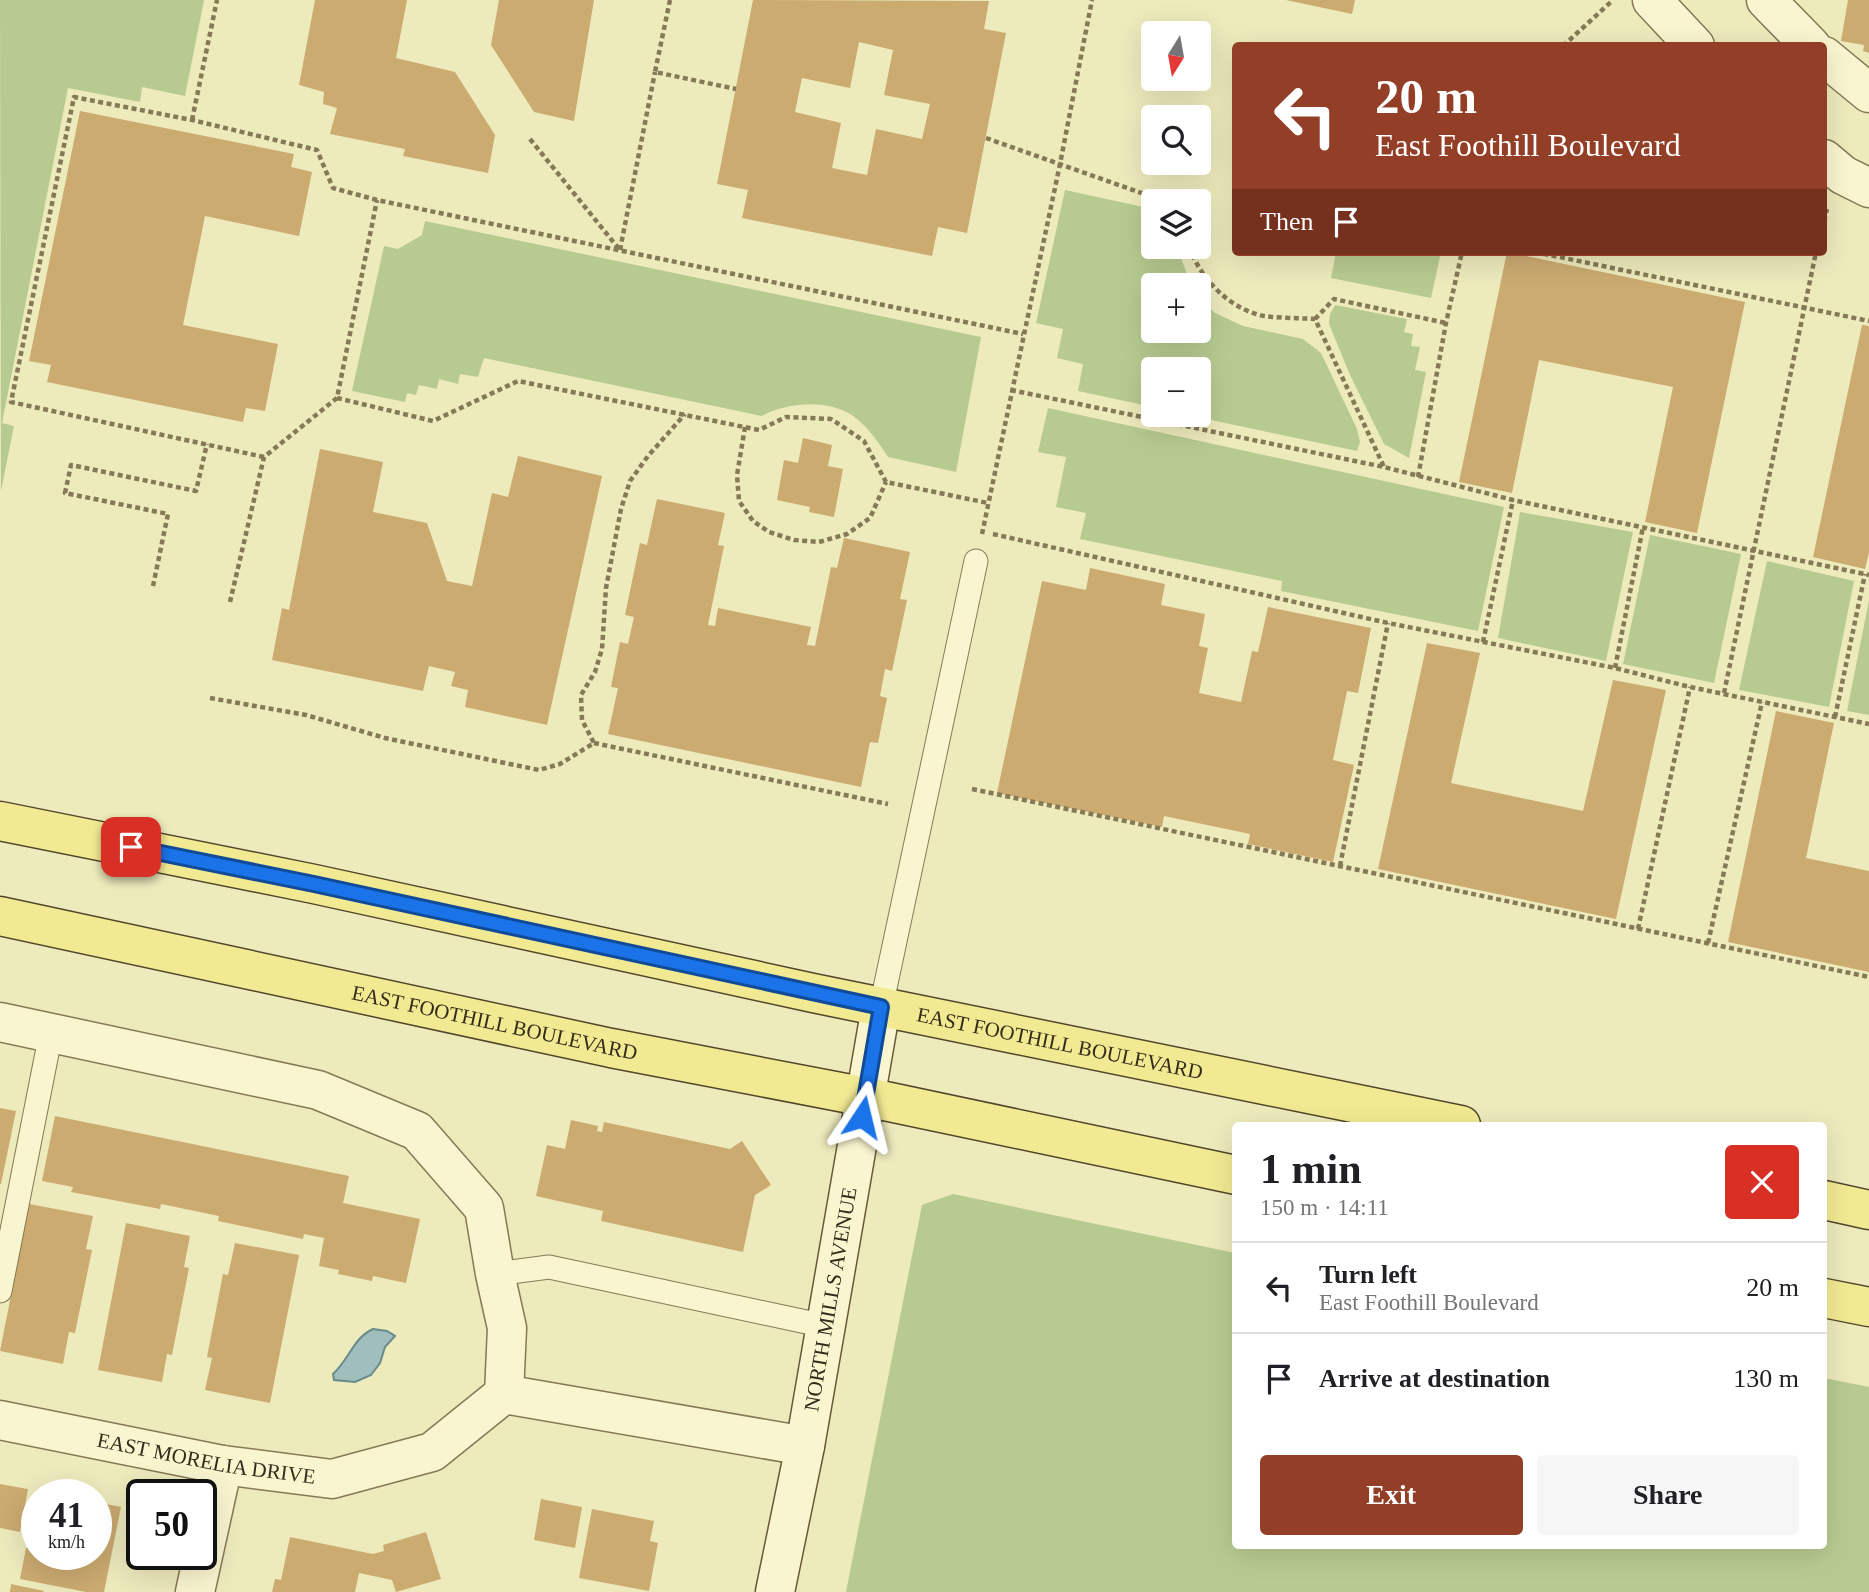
<!DOCTYPE html>
<html lang="en">
<head>
<meta charset="utf-8">
<style>
  :root { --surface:#fff; --page:#f6f6f6; --text:#202124; --muted:#757577; --line:#e0e0e0; --accent:#933e26 }
  body { margin:0; font-family:"Times New Roman",serif; background:var(--page); color:var(--text); height:100vh; display:flex; flex-direction:column; font-size:26px; white-space:nowrap }
  * { box-sizing:border-box; margin:0 }
  p { font-size:23px; color:var(--muted) }
  .icon { flex:none; width:38px; height:38px; fill:none; stroke:currentColor; stroke-width:2; stroke-linecap:round; stroke-linejoin:round }
  .map { position:relative; flex:1; overflow:hidden }
  .panel { position:absolute; left:1232px; top:1122px; width:595px; height:427px; display:flex; flex-direction:column; background:var(--surface); border-radius:7px; box-shadow:0 7px 28px #0002 }
  .panel>* { flex:none }
  .hud { position:absolute; left:1232px; top:42px; width:595px; height:214px; border-radius:7px; box-shadow:0 7px 28px #0002; background:#933e26; color:#fff; overflow:hidden }
  .needle { width:46px; rotate:191deg }
  .tools { position:absolute; left:1141px; top:21px; display:grid; gap:14px }
  .tools a { display:grid; place-items:center; width:70px; height:70px; border-radius:7px; background:var(--surface); box-shadow:0 7px 28px #0002; font-size:35px }
  .speed { position:absolute; left:21px; top:1479px; display:flex; gap:14px; font-size:35px; font-weight:700; text-align:center }
  .speed>* { display:grid; place-content:center; width:91px; height:91px; border-radius:50%; background:var(--surface); box-shadow:0 7px 28px #0002; line-height:1 }
  .speed small { font-size:18px; font-weight:400 }
  .speed .limit { border:4px solid #111; border-radius:10px; background:#fff; color:#111 }
  .pin { position:absolute; display:grid; place-items:center; width:60px; height:60px; color:#fff; margin:-30px; border-radius:14px; box-shadow:0 4px 10px #0006 }
  .me { position:absolute; width:77px; margin:-38px; rotate:10deg; stroke-linejoin:round; filter:drop-shadow(0 0 5px #0008) }
  .turn { display:flex; align-items:center; gap:24px; height:147px; padding:0 28px; font-size:32px }
  .turn .icon { width:91px; height:91px; stroke-width:2.5 }
  .turn b { display:block; font-size:49px; line-height:60px }
  .then { display:flex; align-items:center; height:66px; padding:0 28px; background:#0003; gap:14px; font-size:26px }
  .round { display:grid; place-items:center; flex:none; width:74px; height:74px; border-radius:7px; background:var(--page) }
  .overview { display:flex; align-items:center; justify-content:space-between; height:119px; padding:0 28px }
  h1 { font-size:42px; font-weight:600; line-height:52px }
  .button { display:flex; gap:14px; margin-top:auto; padding:14px 28px }
  .button a { flex:1; height:80px; border-radius:7px; background:var(--accent); color:#fff; font-size:28px; font-weight:600; line-height:80px; text-align:center }
  .button a+a { background:var(--page); color:var(--text) }
  ul { padding:0; list-style:none }
  li { display:flex; align-items:center; gap:21px; height:91px; padding:0 28px; border-top:2px solid var(--line) }
  li div { flex:1 }
  li b { display:block; font-size:26px }
  li em { font-style:normal }
  .map>svg:first-child { display:block }
  .green { fill:#b7cb91 }
  .water { fill:#a0bebc; stroke:#688b8b; stroke-width:2 }
  .building { fill:#ccab71; fill-rule:evenodd }
  .lines { fill:none; stroke-linecap:round; stroke-linejoin:round }
  .service-casing { stroke:#857956; stroke-width:25 }
  .minor-casing { stroke:#857956; stroke-width:41 }
  .secondary-casing { stroke:#665a39; stroke-width:41 }
  .primary-casing { stroke:#52462b; stroke-width:41 }
  .path { stroke:#857956; stroke-width:4.5; stroke-dasharray:5 3.5; stroke-linecap:butt }
  .service { stroke:#f9f5cf; stroke-width:23 }
  .minor { stroke:#f9f5cf; stroke-width:38 }
  .secondary { stroke:#f9f5cf; stroke-width:38 }
  .primary { stroke:#f2ea92; stroke-width:38 }
  .route-casing { stroke:#114b97; stroke-width:18 }
  .route { stroke:#1a73e8; stroke-width:12 }
  .labels { text-anchor:middle; dominant-baseline:central; stroke-width:7; stroke-linejoin:round; paint-order:stroke }
  .street-label { font-size:21px; fill:#342c1b; stroke:#f5f2cb }
</style>
</head>
<body>
<div class="map">
<svg width="1869" height="1592" viewBox="0 0 1869 1592">
  <rect width="100%" height="100%" fill="#edeabc"/>
  <g class="green">
    <path d="M0,0H204L185,96L142,87L140,102L68,88L2,423L14,426L1,491Z"/>
    <path d="M1065,190L1148,208L1153,212V247H1177L1191,285H1153V331H1199V297L1215,313L1243,326L1303,339L1321,353L1357,429L1360,442L1357,451L1188,415H1199V369H1153V407L1078,391L1083,364L1057,358L1063,329L1036,323Z"/>
    <path d="M425,221L981,337L956,472L888,457C879,443 870,430 857,419C832,398 788,402 762,416L484,358L478,377L460,374L458,384L439,379L437,389L419,385L416,395L407,393L405,402L352,391L384,246L398,249L422,235Z"/>
    <path d="M1336,252H1441L1431,298L1331,278Z"/>
    <path d="M1335,305L1407,319L1404,332L1413,334L1411,346L1420,347L1415,370L1426,372L1409,458L1384,444L1350,375L1329,324L1330,314Z"/>
    <path d="M1048,408L1504,507L1478,631L1281,591L1282,581L1080,539L1086,513L1056,507L1066,457L1038,452Z"/>
    <path d="M1520,512L1633,532L1606,661L1498,638Z"/>
    <path d="M1650,535L1741,554L1714,683L1623,664Z"/>
    <path d="M1767,561L1854,581L1829,707L1739,690Z"/>
    <path d="M1869,600V715L1847,711Z"/>
    <path d="M953,1194L1235,1253L1236,1545H1824V1378L1869,1387V1592H846L922,1205Z"/>
  </g>
  <path class="water" d="M373,1329L387,1331L395,1336L385,1347L380,1363L371,1375L355,1382L334,1380L333,1374C349,1360 353,1338 373,1329Z"/>
  <g class="building">
    <path d="M315,0H407L396,58L455,72L495,135L488,173L403,156L405,149L330,134L337,108L323,104L324,92L299,85Z"/>
    <path d="M499,0H594L574,121L534,112L491,45Z"/>
    <path d="M753,0L989,1L984,29L1006,33L967,233L938,227L932,256L742,218L748,190L717,184ZM859,42L893,50L884,95L930,104L922,139L876,129L867,175L832,168L841,123L795,112L802,78L850,88Z"/>
    <path d="M1286,0H1355L1352,14Z"/>
    <path d="M1848,0H1869V53L1863,51L1864,45L1841,41Z"/>
    <path d="M80,111L294,154L291,167L312,172L299,236L205,216L183,325L278,344L265,411L246,408L243,422L47,382L51,365L29,361Z"/>
    <path d="M1507,252L1745,302L1697,533L1645,522L1673,387L1539,360L1512,493L1459,482Z"/>
    <path d="M1862,325L1869,326V552L1865,569L1813,557Z"/>
    <path d="M803,438L832,445L828,466L843,469L834,517L809,512L810,507L777,500L784,460L798,463Z"/>
    <path d="M320,449L383,462L373,512L427,523L447,581L472,586L492,493L508,497L518,456L602,476L547,725L465,707L468,690L451,686L455,672L429,666L423,691L272,660L282,608L289,610Z"/>
    <path d="M657,499L725,513L718,545L724,546L708,625L715,626L718,608L811,627L807,645L815,646L831,567L837,568L844,538L910,552L900,599L907,600L892,671L885,669L880,696L887,698L878,743L870,742L861,787L608,734L618,688L611,687L620,642L628,644L634,617L625,615L640,543L647,545Z"/>
    <path d="M1090,568L1165,584L1161,605L1205,614L1199,646L1208,648L1199,693L1241,702L1252,651L1258,652L1268,607L1371,628L1358,693L1347,691L1333,760L1354,765L1333,862L1248,844L1250,834L1164,816L1162,827L997,793L1042,581L1086,590Z"/>
    <path d="M1427,643L1480,653L1451,783L1583,811L1613,680L1666,690L1616,919L1378,869Z"/>
    <path d="M1776,711L1834,723L1806,858L1869,871V972L1728,942Z"/>
    <path d="M0,1108L16,1111L1,1184H0Z"/>
    <path d="M55,1116L349,1176L343,1203L420,1219L406,1283L373,1276L372,1281L338,1274L339,1270L319,1266L324,1238L304,1234L303,1239L218,1221L219,1216L161,1204L160,1209L71,1192L73,1187L42,1181Z"/>
    <path d="M571,1120L598,1126L597,1131L602,1132L604,1122L730,1149L742,1141L771,1185L755,1195L743,1252L601,1221L603,1211L536,1196L547,1145L565,1149Z"/>
    <path d="M29,1204L93,1216L86,1249L92,1250L75,1333L69,1332L63,1364L0,1351Z"/>
    <path d="M126,1223L190,1236L184,1267L189,1268L172,1355L167,1354L162,1382L98,1370Z"/>
    <path d="M235,1243L299,1255L270,1403L205,1390L212,1358L207,1357L223,1274L228,1275Z"/>
    <path d="M0,1484L28,1489L20,1532L0,1528Z"/>
    <path d="M541,1499L582,1507L575,1548L534,1540Z"/>
    <path d="M96,1502L121,1507L104,1592H86L20,1579L26,1548L37,1550V1554H96Z"/>
    <path d="M592,1509L654,1521L650,1541L658,1543L649,1591L579,1578Z"/>
    <path d="M426,1532L441,1579L396,1592L392,1580L359,1573L355,1592H272L275,1579L281,1580L290,1537L373,1554L384,1551L383,1545Z"/>
    <path d="M11,1584L44,1591L43,1592H10Z"/>
  </g>
  <g class="lines">
    <defs>
      <g id="service">
        <path d="M881,1007L976,561"/>
        <path d="M495,1274L549,1267L825,1326"/>
        <path d="M0,1291L51,1033"/>
      </g>
      <g id="minor">
        <path d="M1652,0L1695,46"/>
        <path d="M1766,0L1811,46"/>
        <path d="M1824,56L1869,93"/>
        <path d="M1824,159L1843,175L1869,188"/>
        <path d="M0,1022L318,1090L417,1131L484,1208L495,1274L507,1328L504,1394"/>
        <path id="s1" d="M0,1420L223,1465L332,1479L432,1452L504,1394L805,1446"/>
        <path d="M195,1592L223,1465"/>
      </g>
      <g id="secondary">
        <path id="s2" d="M775,1592L805,1446L881,1007"/>
      </g>
      <g id="primary">
        <path id="s3" d="M0,821L314,884L813,993L1461,1125"/>
        <path id="s4" d="M0,916L611,1048L866,1097L1236,1175"/>
        <path d="M1824,1200L1869,1210"/>
        <path d="M1824,1298L1869,1307"/>
      </g>
    </defs>
    <use href="#service" class="service-casing"/>
    <use href="#minor" class="minor-casing"/>
    <use href="#secondary" class="secondary-casing"/>
    <use href="#primary" class="primary-casing"/>
    <g class="path">
      <path d="M670,0L655,72L736,89"/>
      <path d="M1563,46L1613,0"/>
      <path d="M192,120L217,0"/>
      <path d="M986,138L1164,201"/>
      <path d="M530,139L619,249"/>
      <path d="M1824,221L1827,209"/>
      <path d="M1189,247C1201,279 1229,309 1264,316C1280,318 1298,318 1315,319L1384,467"/>
      <path d="M620,250L655,72"/>
      <path d="M1535,252L1869,321"/>
      <path d="M1315,319L1334,299L1446,323"/>
      <path d="M1011,390L1384,467L1513,500L1869,575"/>
      <path d="M337,398L433,421L518,381L759,430L786,417L831,419L864,441L886,482L988,503"/>
      <path d="M745,427L737,475L739,501L753,521L769,532L794,540L819,542L847,534L870,518L886,482"/>
      <path d="M264,457L11,402L74,97L192,120L317,150L333,188L377,200L1023,334"/>
      <path d="M1418,477L1446,323L1462,252"/>
      <path d="M982,534L1060,164L1092,0"/>
      <path d="M993,534L1388,623L1615,668L1690,687L1869,724"/>
      <path d="M153,586L168,514L65,493L71,465L196,491L207,444"/>
      <path d="M230,602L264,457L337,398L377,200"/>
      <path d="M1483,642L1513,500"/>
      <path d="M1615,668L1643,527"/>
      <path d="M1724,693L1816,252"/>
      <path d="M210,698L306,715L385,738L539,770L560,764L594,743L582,720L581,695L595,672L602,649L606,588L621,509L630,481L648,456L685,414"/>
      <path d="M1835,717L1865,574"/>
      <path d="M594,743L888,804"/>
      <path d="M972,789L1869,977"/>
      <path d="M1340,866L1388,623"/>
      <path d="M1638,929L1690,687"/>
      <path d="M1708,943L1762,702"/>
    </g>
    <use href="#service" class="service"/>
    <use href="#minor" class="minor"/>
    <use href="#secondary" class="secondary"/>
    <use href="#primary" class="primary"/>
  </g>
  <g class="lines">
    <defs>
      <path id="route" d="M131,847L314,884L881,1007L862,1117"/>
    </defs>
    <use href="#route" class="route-casing"/>
    <use href="#route" class="route"/>
  </g>
  <g class="labels">
    <g class="street-label">
      <text stroke="none"><textPath href="#s4" startOffset="506">EAST FOOTHILL BOULEVARD</textPath></text>
      <text stroke="none"><textPath href="#s3" startOffset="1083">EAST FOOTHILL BOULEVARD</textPath></text>
      <text stroke="none"><textPath href="#s2" startOffset="298">NORTH MILLS AVENUE</textPath></text>
      <text stroke="none"><textPath href="#s1" startOffset="210">EAST MORELIA DRIVE</textPath></text>
    </g>
  </g>
</svg>
<div class="tools">
<a><svg class="needle" viewBox="-14 -14 28 28"><path d="M0-13l5 13h-10z" fill="#e53935"/><path d="M0 13l5-13h-10z" fill="#757577"/></svg></a>
<a><svg class="icon" aria-label="search" viewBox="0 0 24 24"><circle cx="10" cy="10" r="6"/><path d="M15 15l6 6"/></svg></a>
<a><svg class="icon" aria-label="layers" viewBox="0 0 24 24"><path d="M12 4l9 5-9 5-9-5zM3 14l9 5 9-5"/></svg></a>
<a>+</a>
<a>−</a>
</div>
<div class="speed"><div>41<small>km/h</small></div><div class="limit">50</div></div>
<div class="pin" style="left:131px;top:847px;background:#d93025"><svg class="icon" aria-label="arrive" viewBox="0 0 24 24"><path d="M6 21V4h12l-3 4 3 4H6"/></svg></div>
<svg class="me" style="left:862px;top:1117px" viewBox="-20 -20 40 40"><path d="M0-17L14 15 0 8-14 15z" fill="#1a73e8" stroke="#fff" stroke-width="4"/></svg>
<div class="hud">
<div class="turn"><svg class="icon" aria-label="left" viewBox="0 0 24 24"><path d="M17 20v-9H6M10 6l-5 5 5 5"/></svg><div><b>20 m</b>East Foothill Boulevard</div></div>
<div class="then">Then<svg class="icon" aria-label="arrive" viewBox="0 0 24 24"><path d="M6 21V4h12l-3 4 3 4H6"/></svg></div>
</div>
<section class="panel">
<div class="overview"><div><h1>1 min</h1><p>150 m · 14:11</p></div><a class="round" style="background:#d93025;color:#fff"><svg class="icon" aria-label="close" viewBox="0 0 24 24"><path d="M6 6l12 12M18 6L6 18"/></svg></a></div>
<ul>
<li><svg class="icon" aria-label="left" viewBox="0 0 24 24"><path d="M17 20v-9H6M10 6l-5 5 5 5"/></svg><div><b>Turn left</b><p>East Foothill Boulevard</p></div><em>20 m</em></li>
<li><svg class="icon" aria-label="arrive" viewBox="0 0 24 24"><path d="M6 21V4h12l-3 4 3 4H6"/></svg><div><b>Arrive at destination</b></div><em>130 m</em></li>
</ul>
<div class="button"><a>Exit</a><a>Share</a></div>
</section>
</div>
</body>
</html>
